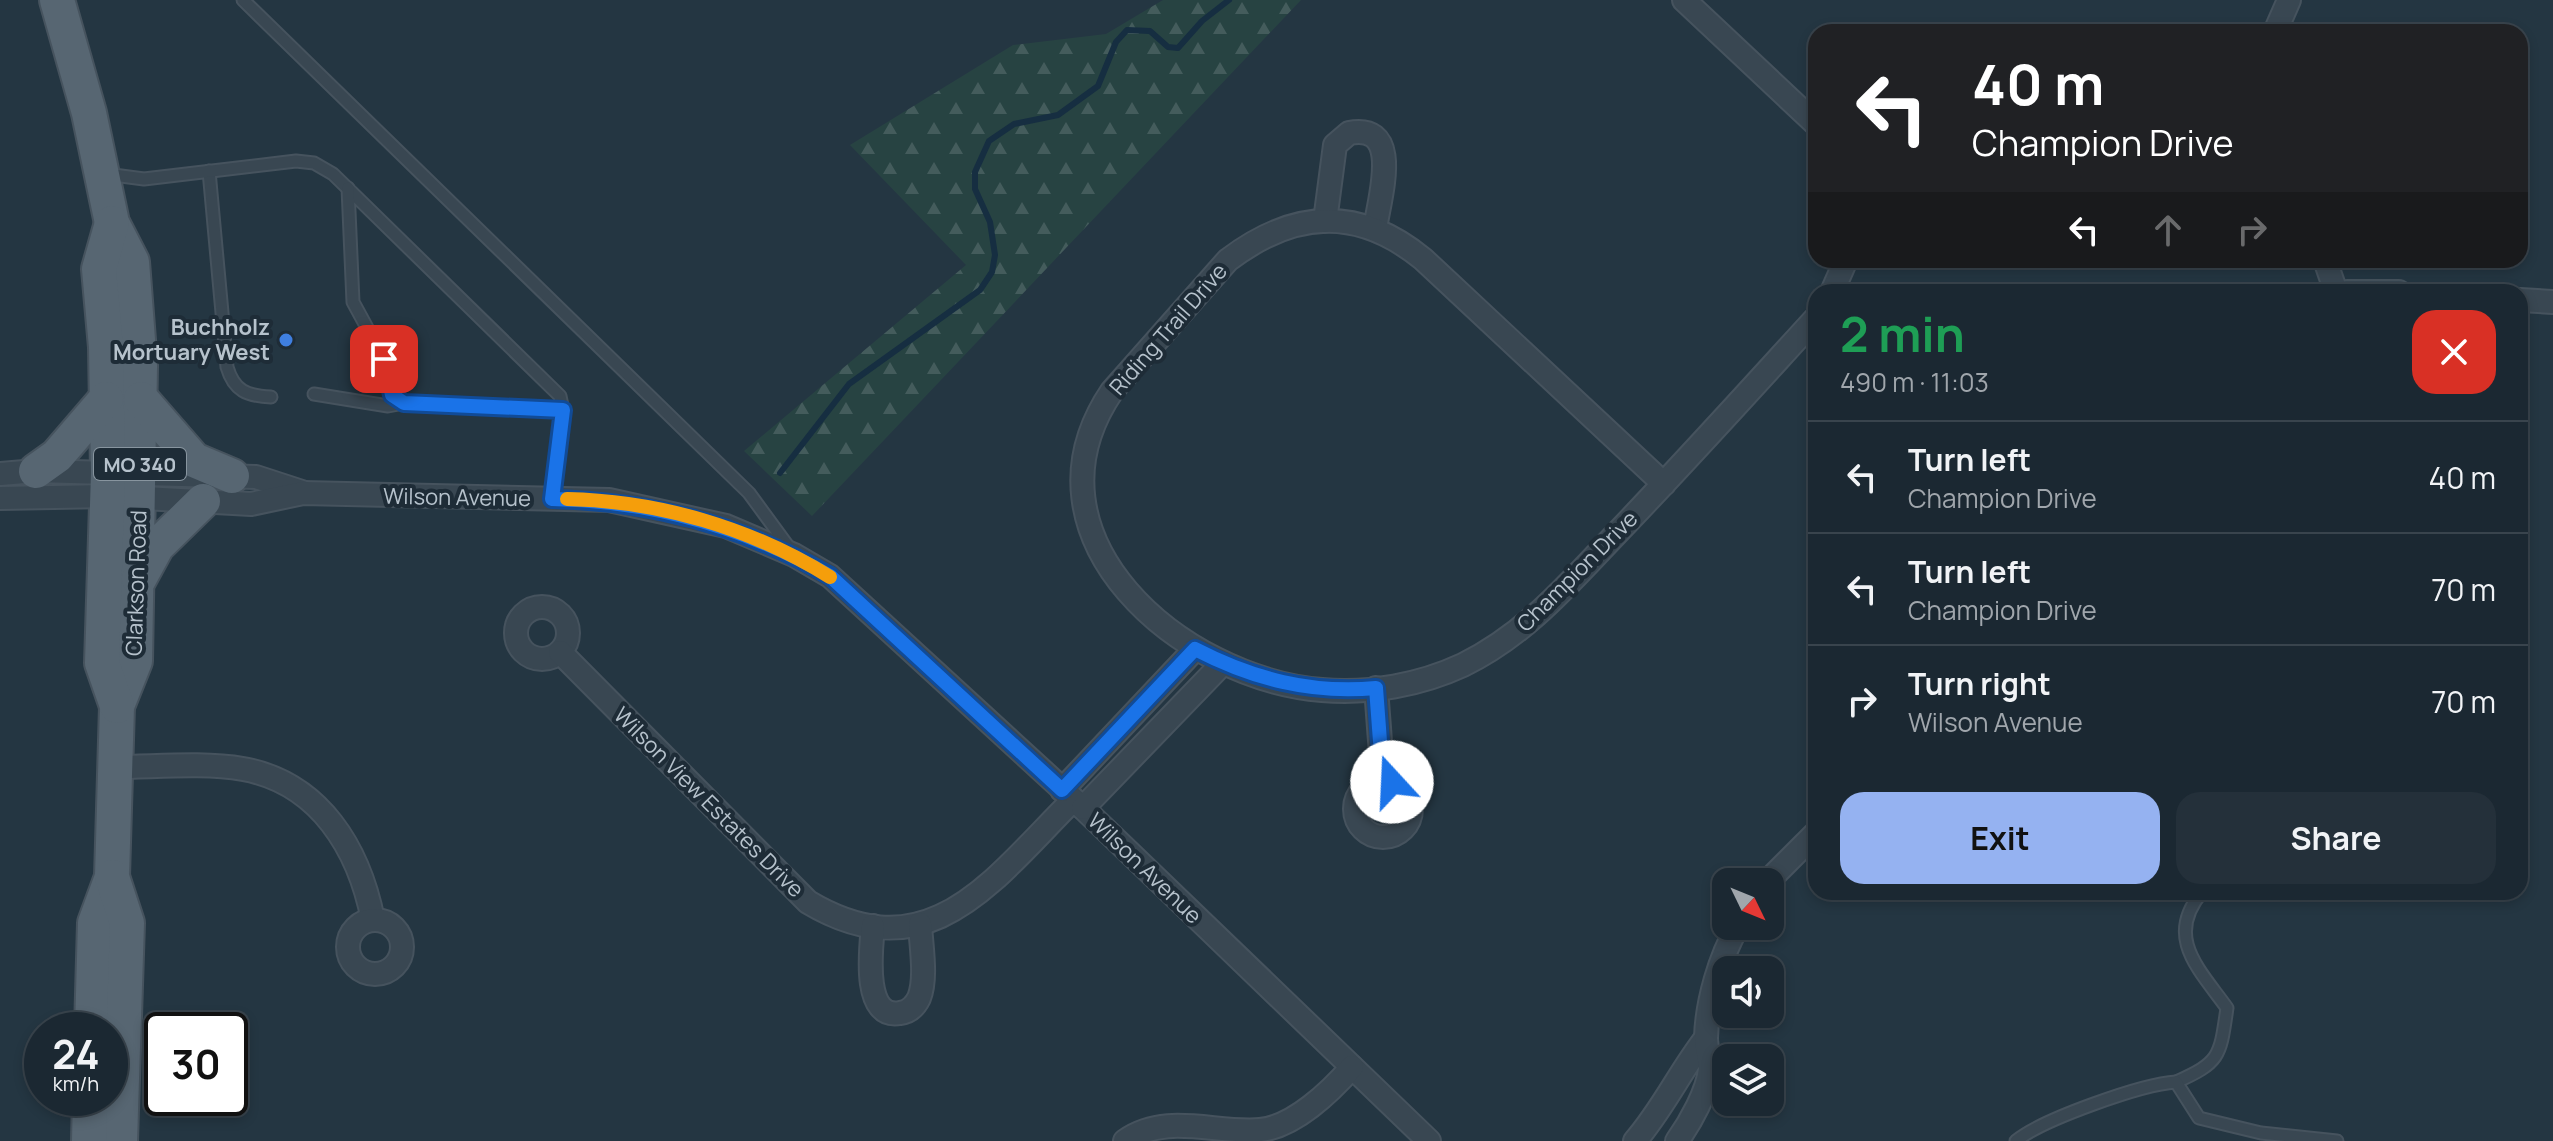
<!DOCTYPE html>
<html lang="en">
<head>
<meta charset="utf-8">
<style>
  :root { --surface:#1b2832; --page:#24303a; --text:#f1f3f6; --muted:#a0a6ac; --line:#39444d; --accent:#95b2f1 }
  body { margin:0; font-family:Manrope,sans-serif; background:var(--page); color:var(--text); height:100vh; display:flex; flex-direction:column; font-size:30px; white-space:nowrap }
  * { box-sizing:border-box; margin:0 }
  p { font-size:26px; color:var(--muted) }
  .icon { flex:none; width:44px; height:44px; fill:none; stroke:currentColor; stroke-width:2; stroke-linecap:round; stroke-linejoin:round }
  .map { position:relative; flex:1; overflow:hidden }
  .details { position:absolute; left:1808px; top:284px; width:720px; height:616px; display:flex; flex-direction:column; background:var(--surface); border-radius:24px; box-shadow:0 4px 12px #0003,0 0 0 2px var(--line) }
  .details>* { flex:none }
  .top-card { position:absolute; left:1808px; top:24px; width:720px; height:244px; border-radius:24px; box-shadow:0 4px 12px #0003,0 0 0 2px var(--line); background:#202124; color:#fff; overflow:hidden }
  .needle { width:52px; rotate:133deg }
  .fabs { position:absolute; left:1712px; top:868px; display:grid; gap:16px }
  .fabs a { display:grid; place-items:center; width:72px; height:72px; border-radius:16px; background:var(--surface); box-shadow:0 4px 12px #0003,0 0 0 2px var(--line); font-size:40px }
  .speed { position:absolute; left:24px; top:1012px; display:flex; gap:16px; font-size:40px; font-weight:700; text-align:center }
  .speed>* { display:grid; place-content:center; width:104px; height:104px; border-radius:50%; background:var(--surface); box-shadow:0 4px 12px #0003,0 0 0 2px var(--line); line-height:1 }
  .speed small { font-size:20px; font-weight:400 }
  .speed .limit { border:4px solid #111; border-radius:12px; background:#fff; color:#111 }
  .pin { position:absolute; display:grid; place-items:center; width:68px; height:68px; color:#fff; margin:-34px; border-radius:16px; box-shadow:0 4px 12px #0006 }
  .me { position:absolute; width:88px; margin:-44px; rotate:340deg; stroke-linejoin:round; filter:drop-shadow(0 0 6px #0008) }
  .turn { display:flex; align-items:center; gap:28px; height:168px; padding:0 32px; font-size:36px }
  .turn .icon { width:104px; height:104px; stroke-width:2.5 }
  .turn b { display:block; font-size:56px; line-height:68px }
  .lanes { display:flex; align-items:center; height:76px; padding:0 32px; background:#0003; justify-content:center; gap:40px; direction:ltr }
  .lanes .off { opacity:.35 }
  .round { display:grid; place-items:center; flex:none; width:84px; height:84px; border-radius:24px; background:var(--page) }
  .head { display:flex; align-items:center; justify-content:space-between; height:136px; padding:0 32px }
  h1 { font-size:48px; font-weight:700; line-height:60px; color:#1e9e55 }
  .button { display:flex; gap:16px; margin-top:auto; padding:16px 32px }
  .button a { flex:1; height:92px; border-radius:24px; background:var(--accent); color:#111; font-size:32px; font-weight:700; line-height:92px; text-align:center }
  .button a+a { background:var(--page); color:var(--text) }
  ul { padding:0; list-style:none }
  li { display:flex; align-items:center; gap:24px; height:112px; padding:0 32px; border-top:2px solid var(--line) }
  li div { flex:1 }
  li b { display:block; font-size:30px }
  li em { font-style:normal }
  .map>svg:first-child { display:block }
  .forest { fill:url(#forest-firs) }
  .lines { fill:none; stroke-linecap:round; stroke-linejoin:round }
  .stream { stroke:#162e41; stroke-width:6 }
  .service-casing { stroke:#46535e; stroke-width:15 }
  .minor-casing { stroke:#46535e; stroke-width:26 }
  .primary-casing { stroke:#46535e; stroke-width:38 }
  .service { stroke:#394752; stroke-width:11 }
  .minor { stroke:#394752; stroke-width:22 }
  .primary { stroke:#576672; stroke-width:34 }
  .route-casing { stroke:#114b97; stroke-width:20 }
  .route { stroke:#1a73e8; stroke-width:14 }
  .slow { stroke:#f59e0b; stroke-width:14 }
  .shop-dot { fill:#3f7fe0; stroke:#1e2c37; stroke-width:3 }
  .labels { text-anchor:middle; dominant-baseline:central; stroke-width:8; stroke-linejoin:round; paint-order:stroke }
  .shield { fill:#1e2c37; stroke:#88959f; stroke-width:2 }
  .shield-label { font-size:20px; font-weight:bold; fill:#b6c2cc }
  .poi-label { font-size:22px; font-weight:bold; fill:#b6c2cc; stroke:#1e2c37; text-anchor:end }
  .street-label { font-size:22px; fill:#b6c2cc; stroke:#1e2c37 }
</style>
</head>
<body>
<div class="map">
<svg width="2553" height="1141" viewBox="0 0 2553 1141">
  <defs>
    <pattern id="forest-firs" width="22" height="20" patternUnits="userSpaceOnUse" patternTransform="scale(2)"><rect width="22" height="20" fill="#274342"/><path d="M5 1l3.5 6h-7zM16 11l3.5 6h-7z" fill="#445c5c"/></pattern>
  </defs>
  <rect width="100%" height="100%" fill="#243642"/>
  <path class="forest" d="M1163,0H1301L812,516L744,451L966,265L850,145L1013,45L1106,34Z"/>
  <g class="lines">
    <path class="stream" d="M780,473L849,384L980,290L992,272L995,255L990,222L975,189V172L989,141L1014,124L1058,115L1098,86L1116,42L1127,30L1150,31L1168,47L1178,48L1202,21L1229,0"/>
    <defs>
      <g id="service">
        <path d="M243,0L749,493L790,549"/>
        <path d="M209,171L227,367C234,391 247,396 271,397"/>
        <path d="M106,174L144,179L296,161L314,163L333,174L560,396L563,410L552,499"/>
        <path d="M348,188L353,302L384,359L392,395L404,403L563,410"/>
        <path d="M314,394L388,406L404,403"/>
        <path d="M2176,1082C2221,1062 2220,1056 2227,1008C2199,969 2164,937 2202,892"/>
        <path d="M2016,1141C2041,1120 2142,1084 2176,1082L2199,1118L2261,1133L2337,1141"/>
      </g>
      <g id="minor">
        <path d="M1684,0L1816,124"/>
        <path d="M2275,32L2289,0"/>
        <path d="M1325,221L1335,145L1349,133C1404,122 1379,199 1375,229"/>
        <path d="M2325,260L2336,292"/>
        <path d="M1832,292L1846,260"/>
        <path d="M2347,292H2399"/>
        <path d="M2520,300L2553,302"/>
        <path d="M0,474L36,471L256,477L302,492"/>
        <path d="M1664,484L1423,259C1358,206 1294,210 1228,260L1112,391C1013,537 1182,679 1322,690C1370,694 1420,685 1463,665C1527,634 1571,581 1619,531C1686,461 1751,389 1816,318"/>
        <path d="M0,498L108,496L251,504L303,493L609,500L726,526L794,555L830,576L1083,808L1429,1141"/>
        <circle cx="542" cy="633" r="26"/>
        <path d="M560,652L808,902C930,975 994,878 1073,800"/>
        <path d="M1376,688L1383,781"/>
        <path d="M114,767C155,767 202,762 243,769C320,783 359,849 373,920"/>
        <circle cx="1383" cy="809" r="28"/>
        <path d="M1062,790L1195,649"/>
        <path d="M1083,808L1223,663"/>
        <path d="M1767,882L1816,833"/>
        <circle cx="375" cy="947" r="27"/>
        <path d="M873,926C871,948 862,1020 900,1013C909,1012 915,1006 919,998C927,978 921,946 920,924"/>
        <path d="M1125,1141C1166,1112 1215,1134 1260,1130C1294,1127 1331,1091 1352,1067"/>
        <path d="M1635,1141C1663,1109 1680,1071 1706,1038"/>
        <path d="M1677,1141C1690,1123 1708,1091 1710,1069C1710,1059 1706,1048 1706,1038C1707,1001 1720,957 1738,926"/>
      </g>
      <g id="primary">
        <path d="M57,0L89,113L112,223L132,262L140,366L135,661L117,706L112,877L95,923L92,1030"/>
        <path d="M112,223L99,269L106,347L108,473L102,663L117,706"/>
        <path d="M141,399L194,460L232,476"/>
        <path d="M36,471L57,456L106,399"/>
        <path d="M139,579L157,546L203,501"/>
        <path d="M112,877L127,923L120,1141"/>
        <path d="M89,1141L90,1098"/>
      </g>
    </defs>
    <use href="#service" class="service-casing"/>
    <use href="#minor" class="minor-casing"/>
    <use href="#primary" class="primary-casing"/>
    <use href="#service" class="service"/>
    <use href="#minor" class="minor"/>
    <use href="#primary" class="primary"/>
  </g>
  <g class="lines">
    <defs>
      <path id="route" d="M384,359L392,395L404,403L563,410L552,499C652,501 744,526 830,576L1062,790L1195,649C1253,679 1311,694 1376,688L1383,781L1392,782"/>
    </defs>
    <use href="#route" class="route-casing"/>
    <use href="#route" class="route"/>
    <path class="slow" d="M567,499C660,501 751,528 830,577"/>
  </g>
  <circle class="shop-dot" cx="286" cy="340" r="8"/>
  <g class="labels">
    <rect class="shield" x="94" y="448" width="92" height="32" rx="6"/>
    <g class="shield-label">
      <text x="140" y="464">MO 340</text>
    </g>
    <g class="poi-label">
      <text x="270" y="327">Buchholz<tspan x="270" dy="25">Mortuary West</tspan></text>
    </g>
    <g class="street-label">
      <text transform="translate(1168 329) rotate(-49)">Riding Trail Drive</text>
      <text transform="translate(457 497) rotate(1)">Wilson Avenue</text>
      <text transform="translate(1577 571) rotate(-45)">Champion Drive</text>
      <text transform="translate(136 583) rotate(-88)">Clarkson Road</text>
      <text transform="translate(709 802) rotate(45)">Wilson View Estates Drive</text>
      <text transform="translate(1145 868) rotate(44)">Wilson Avenue</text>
    </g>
  </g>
</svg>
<div class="fabs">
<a><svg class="needle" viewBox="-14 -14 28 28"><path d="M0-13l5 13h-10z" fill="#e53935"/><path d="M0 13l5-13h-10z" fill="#a0a6ac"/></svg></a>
<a><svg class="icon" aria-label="sound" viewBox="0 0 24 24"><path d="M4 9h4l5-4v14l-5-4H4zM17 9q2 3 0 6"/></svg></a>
<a><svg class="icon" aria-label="layers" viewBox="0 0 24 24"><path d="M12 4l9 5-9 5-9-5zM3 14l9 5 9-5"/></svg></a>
</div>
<div class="speed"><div>24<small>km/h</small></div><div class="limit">30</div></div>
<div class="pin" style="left:384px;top:359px;background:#d93025"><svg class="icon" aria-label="arrive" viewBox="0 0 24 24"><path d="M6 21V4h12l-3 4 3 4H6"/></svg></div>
<svg class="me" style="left:1392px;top:782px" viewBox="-20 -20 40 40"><circle r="19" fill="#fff"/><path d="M0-13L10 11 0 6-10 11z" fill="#1a73e8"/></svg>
<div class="top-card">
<div class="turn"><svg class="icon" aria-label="left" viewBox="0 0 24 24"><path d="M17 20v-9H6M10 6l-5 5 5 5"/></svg><div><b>40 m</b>Champion Drive</div></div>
<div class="lanes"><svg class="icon" aria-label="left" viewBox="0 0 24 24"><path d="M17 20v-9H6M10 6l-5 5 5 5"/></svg><svg class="icon off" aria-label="ahead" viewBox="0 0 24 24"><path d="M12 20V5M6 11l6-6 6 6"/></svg><svg class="icon off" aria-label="right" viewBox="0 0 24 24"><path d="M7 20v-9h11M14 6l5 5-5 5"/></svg></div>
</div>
<section class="details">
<div class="head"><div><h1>2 min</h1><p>490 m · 11:03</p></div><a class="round" style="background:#d93025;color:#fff"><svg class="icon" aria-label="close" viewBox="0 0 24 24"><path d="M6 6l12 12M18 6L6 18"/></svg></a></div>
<ul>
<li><svg class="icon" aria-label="left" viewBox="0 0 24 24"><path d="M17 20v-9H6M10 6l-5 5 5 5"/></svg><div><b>Turn left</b><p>Champion Drive</p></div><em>40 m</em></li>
<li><svg class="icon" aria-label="left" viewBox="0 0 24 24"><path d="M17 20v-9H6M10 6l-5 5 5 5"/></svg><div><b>Turn left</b><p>Champion Drive</p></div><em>70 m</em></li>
<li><svg class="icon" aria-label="right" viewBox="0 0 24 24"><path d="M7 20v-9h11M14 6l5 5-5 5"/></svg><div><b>Turn right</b><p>Wilson Avenue</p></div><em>70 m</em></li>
</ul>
<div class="button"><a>Exit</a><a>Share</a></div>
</section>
</div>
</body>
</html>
